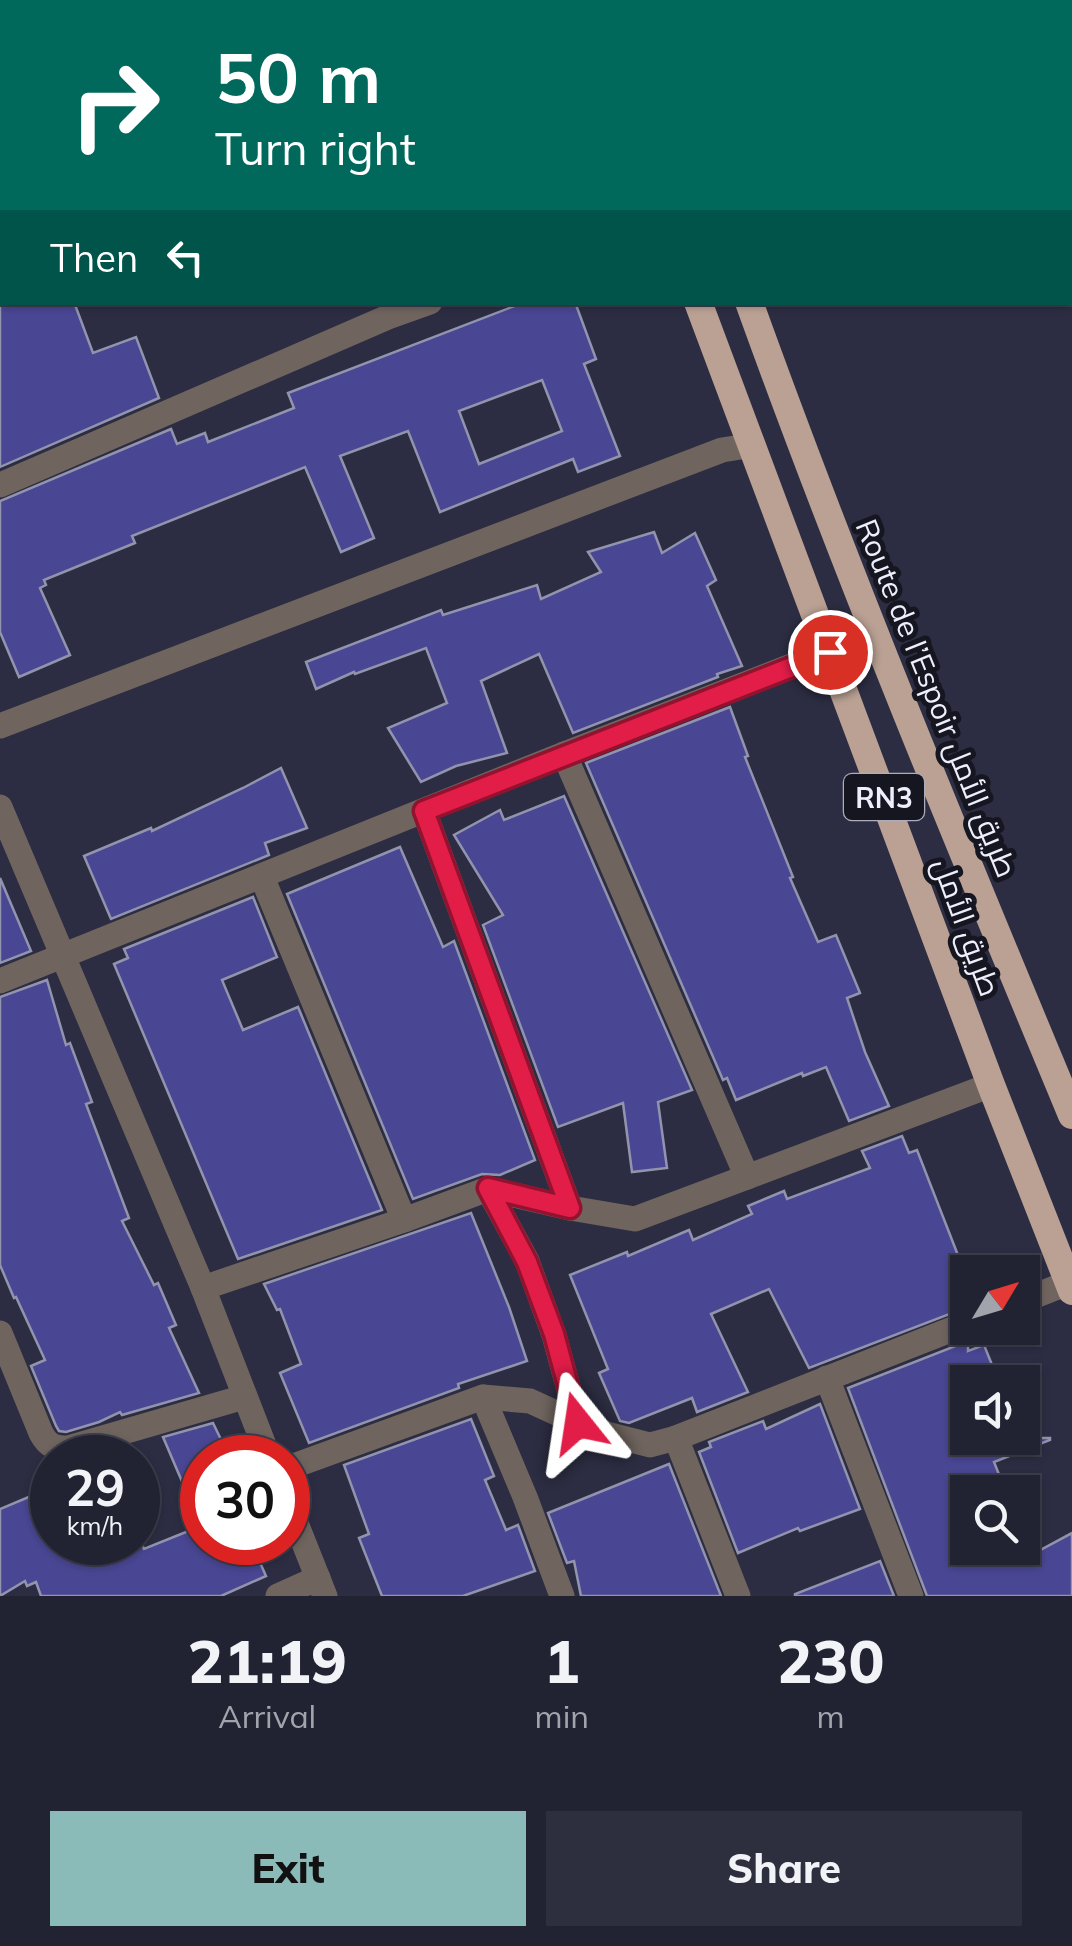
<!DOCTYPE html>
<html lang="en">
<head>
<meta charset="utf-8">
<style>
  :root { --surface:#212232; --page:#2d2f3e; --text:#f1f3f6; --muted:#a2a4ac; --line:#3e3f4d; --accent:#8bbbb9 }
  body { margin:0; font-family:Mulish,Cairo,sans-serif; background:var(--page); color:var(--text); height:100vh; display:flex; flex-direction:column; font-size:38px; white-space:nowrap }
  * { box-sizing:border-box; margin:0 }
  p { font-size:32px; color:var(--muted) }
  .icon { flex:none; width:55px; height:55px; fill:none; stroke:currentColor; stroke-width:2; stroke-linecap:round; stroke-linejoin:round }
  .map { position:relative; height:1596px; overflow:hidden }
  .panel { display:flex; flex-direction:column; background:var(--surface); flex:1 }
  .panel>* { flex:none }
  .hud { position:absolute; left:0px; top:0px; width:1072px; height:305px; box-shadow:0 2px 8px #0004,0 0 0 2px var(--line); background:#00695c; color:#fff; overflow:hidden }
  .needle { width:65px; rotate:52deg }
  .fabs { position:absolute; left:950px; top:1255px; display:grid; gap:20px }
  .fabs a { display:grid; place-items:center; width:90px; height:90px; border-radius:0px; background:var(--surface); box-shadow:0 2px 8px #0004,0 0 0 2px var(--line); font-size:50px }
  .speed { position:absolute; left:30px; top:1435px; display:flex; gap:20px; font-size:50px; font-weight:700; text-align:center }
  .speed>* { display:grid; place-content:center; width:130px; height:130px; border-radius:50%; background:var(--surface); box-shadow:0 2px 8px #0004,0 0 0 2px var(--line); line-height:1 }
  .speed small { font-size:25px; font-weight:400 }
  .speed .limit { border:15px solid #d22; background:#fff; color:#111 }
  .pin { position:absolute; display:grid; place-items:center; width:85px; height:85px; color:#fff; margin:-42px; border:5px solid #fff; border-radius:50%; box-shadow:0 2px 10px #0007 }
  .me { position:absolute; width:110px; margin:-55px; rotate:345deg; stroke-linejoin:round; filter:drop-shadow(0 0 8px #0008) }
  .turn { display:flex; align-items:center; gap:35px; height:210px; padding:0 50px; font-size:45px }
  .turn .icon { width:130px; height:130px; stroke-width:2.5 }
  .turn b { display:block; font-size:70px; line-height:85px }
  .then { display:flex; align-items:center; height:95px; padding:0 50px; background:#0003; gap:20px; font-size:38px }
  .eta { display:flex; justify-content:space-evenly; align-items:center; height:170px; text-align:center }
  .eta b { font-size:60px; font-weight:800; line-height:70px }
  .cta { display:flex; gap:20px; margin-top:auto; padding:20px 50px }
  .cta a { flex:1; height:115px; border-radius:0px; background:var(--accent); color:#111; font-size:40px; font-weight:800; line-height:115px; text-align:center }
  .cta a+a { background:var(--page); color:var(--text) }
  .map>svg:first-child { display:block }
  .building { fill:#494693; stroke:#9294ae; stroke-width:2.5; fill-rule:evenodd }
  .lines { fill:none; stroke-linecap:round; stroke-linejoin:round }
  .minor { stroke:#6f645e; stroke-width:25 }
  .trunk { stroke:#baa194; stroke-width:28 }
  .route-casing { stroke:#92132f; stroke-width:25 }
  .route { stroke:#e11d48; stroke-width:18 }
  .labels { text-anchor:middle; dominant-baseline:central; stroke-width:10; stroke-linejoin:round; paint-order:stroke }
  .shield { fill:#161620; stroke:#acaebb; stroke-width:2.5 }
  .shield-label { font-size:28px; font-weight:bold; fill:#edeffd }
  .street-label { font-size:30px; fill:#edeffd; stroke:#161620 }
</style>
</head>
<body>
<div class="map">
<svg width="1072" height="1596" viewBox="0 0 1072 1596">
  <rect width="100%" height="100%" fill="#2c2d42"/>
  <g class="building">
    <path d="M0,302H74L93,353L136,337L159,398L0,467Z"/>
    <path d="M525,302H575L596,359L584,364L620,456L578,472L573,459L440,512L408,431L340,456L374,538L341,552L305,467L132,536L135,543L44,580L46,585L40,588L70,655L19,677L0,632V501L171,429L177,444L205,433L208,442L294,408L288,393ZM542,380L562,431L479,464L459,411Z"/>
    <path d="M654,532L662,553L695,533L716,580L707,586L742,666L717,674L718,677L573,733L539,654L481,681L507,753L456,766L421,782L388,728L447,703L426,648L355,674L354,672L316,689L306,662L441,610L443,615L537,585L541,599L601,572L588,552Z"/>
    <path d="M730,707L748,756L745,757L793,877L790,878L818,942L836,935L860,993L847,998L865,1052L889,1106L849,1121L826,1067L803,1076L802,1073L736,1100L727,1078L723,1080L586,763Z"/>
    <path d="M281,768L307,828L265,843L269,855L111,919L84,856L151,828L152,831L243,788Z"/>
    <path d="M564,796L692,1090L658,1102L667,1168L632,1172L623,1103L558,1127L483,925L503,915L454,835L500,810L504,820Z"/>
    <path d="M400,847L443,947L454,941L535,1160L500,1175L482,1174L413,1199L287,894Z"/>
    <path d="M0,878L31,951L0,963Z"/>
    <path d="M253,897L277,957L222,980L243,1030L298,1007L382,1210L238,1259L114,964L128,958L124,949Z"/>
    <path d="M47,980L66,1045L70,1043L92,1102L86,1104L129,1218L122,1221L154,1285L158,1283L176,1325L169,1328L199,1393L122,1415L120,1412L99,1422L66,1432L59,1431L56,1426L31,1366L45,1360L16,1297L14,1298L0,1265V997Z"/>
    <path d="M902,1136L909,1153L917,1150L968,1281V1307L809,1368L769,1289L711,1314L748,1392L697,1412L692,1398L629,1423L620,1421L599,1373L608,1369L570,1275L627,1252L628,1256L689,1230L693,1240L752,1214L748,1206L784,1191L787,1199L870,1168L862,1151Z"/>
    <path d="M471,1213L509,1307L527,1361L458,1384L459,1388L309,1443L280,1373L301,1364L280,1309L277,1310L264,1284Z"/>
    <path d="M968,1341V1351L984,1345L999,1382H962L968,1395V1438H1050V1440L994,1462L1006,1492H968V1548H1028L1031,1555L1072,1533V1596H927L848,1388Z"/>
    <path d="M820,1404L860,1509L800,1531L798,1528L738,1553L699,1452L711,1447L709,1442L763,1421L766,1429Z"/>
    <path d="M471,1419L494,1476L485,1480L506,1530L518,1525L535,1571L463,1596H382L359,1538L369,1534L344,1465Z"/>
    <path d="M213,1423L230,1458H202V1542H251L266,1576L221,1596H41L36,1582L27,1586L25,1581L0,1596V1509L43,1491L52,1514V1542H141L144,1549L201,1526L163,1437Z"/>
    <path d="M669,1464L721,1596H581L574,1561L567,1563L548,1513Z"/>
    <path d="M880,1561L894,1596H795V1594Z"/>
  </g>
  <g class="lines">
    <g class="minor">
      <path d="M0,35L2,38"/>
      <path d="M0,266L2,265"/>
      <path d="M0,485L388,317L430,302"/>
      <path d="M0,726L722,450L753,445"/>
      <path d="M564,754L747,1177L991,1085"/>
      <path d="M0,807L203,1288L269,1458"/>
      <path d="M424,811L570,1208L635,1219L747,1177"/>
      <path d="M0,981L564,754L830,651"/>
      <path d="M404,1220L488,1189L570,1208"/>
      <path d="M203,1288L404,1220L262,877"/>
      <path d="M1022,1301L1068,1283"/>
      <path d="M0,1333L41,1433C48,1446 54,1448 68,1448L244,1397"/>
      <path d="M827,1378L911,1596"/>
      <path d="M483,1397L525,1497L562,1596"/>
      <path d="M578,1423L607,1434L650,1445L676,1438L738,1596"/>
      <path d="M676,1438L968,1323"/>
      <path d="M288,1468L483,1397L530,1401L578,1423L554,1335L527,1261L488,1189"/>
      <path d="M288,1503L325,1596"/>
      <path d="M278,1596L318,1578"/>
    </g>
    <g class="trunk">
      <path d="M577,0L579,2"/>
      <path d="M638,0L639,2"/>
      <path d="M698,302L991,1085L1072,1291"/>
      <path d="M749,302C848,577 960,846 1072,1115"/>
    </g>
  </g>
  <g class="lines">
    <defs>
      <path id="route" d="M578,1423L554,1334L527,1262L488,1188L570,1208L424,811L830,652"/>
    </defs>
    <use href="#route" class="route-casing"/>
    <use href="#route" class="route"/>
  </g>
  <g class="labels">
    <rect class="shield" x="844" y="774" width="80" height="46" rx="8"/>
    <g class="shield-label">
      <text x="884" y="797">RN3</text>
    </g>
    <g class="street-label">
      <text transform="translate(937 698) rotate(68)">Route de l’Espoir طريق الأمل</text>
      <text transform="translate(967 927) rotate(70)">طريق الأمل</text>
    </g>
  </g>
</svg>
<div class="fabs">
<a><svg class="needle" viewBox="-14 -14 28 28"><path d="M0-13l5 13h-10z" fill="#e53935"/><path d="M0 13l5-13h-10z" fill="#a2a4ac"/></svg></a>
<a><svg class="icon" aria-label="sound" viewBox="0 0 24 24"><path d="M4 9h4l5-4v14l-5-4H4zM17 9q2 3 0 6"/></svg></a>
<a><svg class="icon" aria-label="search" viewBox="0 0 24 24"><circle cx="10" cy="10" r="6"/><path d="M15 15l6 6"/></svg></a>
</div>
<div class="speed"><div>29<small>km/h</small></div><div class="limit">30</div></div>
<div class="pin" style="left:830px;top:652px;background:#d93025"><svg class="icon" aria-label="arrive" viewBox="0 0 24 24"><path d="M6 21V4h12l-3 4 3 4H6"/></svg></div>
<svg class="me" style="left:578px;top:1423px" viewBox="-20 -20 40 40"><path d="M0-17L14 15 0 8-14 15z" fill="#e11d48" stroke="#fff" stroke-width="4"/></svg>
<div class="hud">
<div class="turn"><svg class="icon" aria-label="right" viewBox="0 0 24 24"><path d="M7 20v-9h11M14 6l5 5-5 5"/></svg><div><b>50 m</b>Turn right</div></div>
<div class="then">Then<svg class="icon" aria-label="left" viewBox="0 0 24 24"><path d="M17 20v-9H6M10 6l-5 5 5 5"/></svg></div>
</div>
</div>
<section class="panel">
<div class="eta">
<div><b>21:19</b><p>Arrival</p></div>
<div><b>1</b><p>min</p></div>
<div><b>230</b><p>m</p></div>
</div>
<div class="cta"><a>Exit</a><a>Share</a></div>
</section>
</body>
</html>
